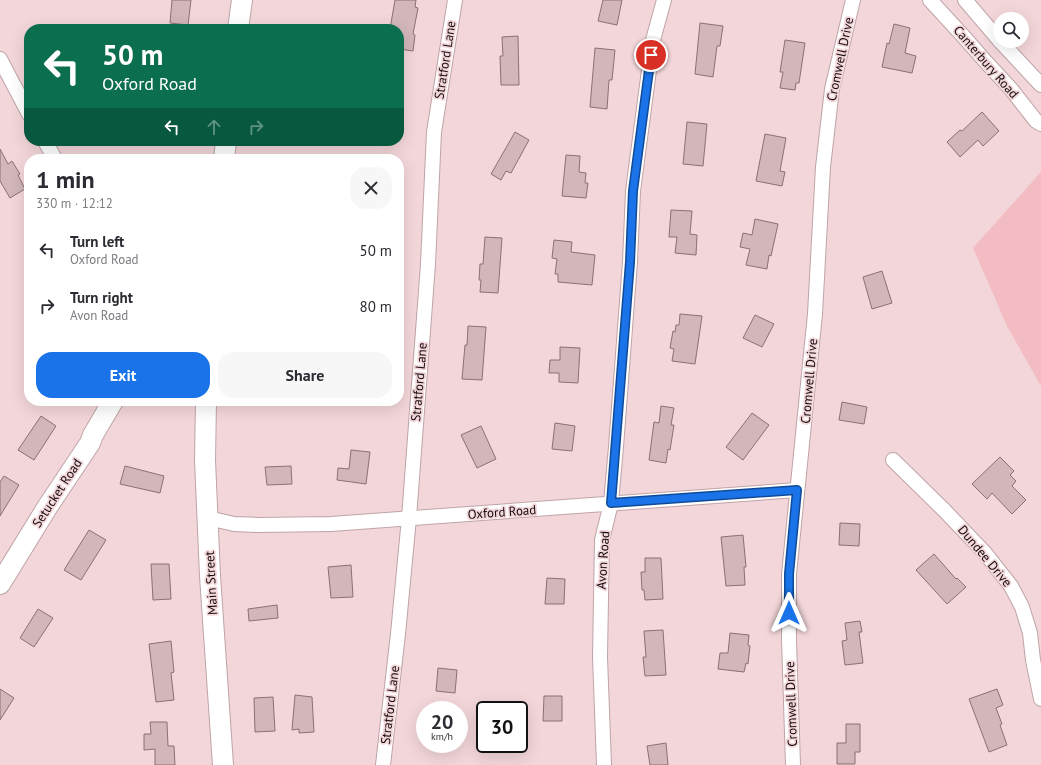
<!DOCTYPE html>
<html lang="en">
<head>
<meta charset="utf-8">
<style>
  :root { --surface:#fff; --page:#f7f7f7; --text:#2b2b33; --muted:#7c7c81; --accent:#1a73e8 }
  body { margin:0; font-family:"PT Sans",sans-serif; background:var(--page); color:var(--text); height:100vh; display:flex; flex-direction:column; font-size:15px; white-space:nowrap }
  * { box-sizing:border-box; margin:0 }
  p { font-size:13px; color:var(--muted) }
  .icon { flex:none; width:22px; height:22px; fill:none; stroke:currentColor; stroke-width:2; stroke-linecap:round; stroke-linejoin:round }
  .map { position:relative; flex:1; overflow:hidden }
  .side { position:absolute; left:24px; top:154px; width:380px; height:252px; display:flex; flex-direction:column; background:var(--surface); border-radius:16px; box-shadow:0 4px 16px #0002 }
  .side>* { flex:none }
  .banner { position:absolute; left:24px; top:24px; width:380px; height:122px; border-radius:16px; box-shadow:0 4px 16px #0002; background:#0b6e4f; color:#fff; overflow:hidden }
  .tools { position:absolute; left:993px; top:12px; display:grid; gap:8px }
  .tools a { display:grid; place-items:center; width:36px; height:36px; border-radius:50%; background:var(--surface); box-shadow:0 4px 16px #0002; font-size:20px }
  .speed { position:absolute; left:416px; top:701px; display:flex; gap:8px; font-size:20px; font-weight:700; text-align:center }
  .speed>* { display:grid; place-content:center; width:52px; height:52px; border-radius:50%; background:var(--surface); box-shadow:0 4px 16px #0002; line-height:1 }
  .speed small { font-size:10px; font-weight:400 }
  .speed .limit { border:2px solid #111; border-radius:6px; background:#fff; color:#111 }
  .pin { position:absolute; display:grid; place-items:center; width:34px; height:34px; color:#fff; margin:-17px; border:2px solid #fff; border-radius:50%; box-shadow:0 1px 4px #0007 }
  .me { position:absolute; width:44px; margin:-22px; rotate:0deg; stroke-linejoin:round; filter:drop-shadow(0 0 3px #0008) }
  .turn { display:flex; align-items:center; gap:14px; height:84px; padding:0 12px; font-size:18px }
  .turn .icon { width:52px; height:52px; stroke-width:2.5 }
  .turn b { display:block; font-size:28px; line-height:34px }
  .lanes { display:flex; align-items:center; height:38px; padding:0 12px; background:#0003; justify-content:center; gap:20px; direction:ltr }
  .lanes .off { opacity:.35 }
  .round { display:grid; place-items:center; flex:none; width:42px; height:42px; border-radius:16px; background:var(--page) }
  .head { display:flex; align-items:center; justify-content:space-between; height:68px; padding:0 12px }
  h1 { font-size:24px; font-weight:700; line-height:30px }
  .action { display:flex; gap:8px; margin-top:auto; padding:8px 12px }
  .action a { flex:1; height:46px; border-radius:16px; background:var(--accent); color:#fff; font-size:16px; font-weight:700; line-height:46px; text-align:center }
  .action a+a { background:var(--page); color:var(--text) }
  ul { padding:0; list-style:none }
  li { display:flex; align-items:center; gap:12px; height:56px; padding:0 12px }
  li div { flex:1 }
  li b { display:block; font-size:15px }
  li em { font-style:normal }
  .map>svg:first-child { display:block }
  .green { fill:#f2bcc2 }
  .building { fill:#d2b6b9; stroke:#8a7173 }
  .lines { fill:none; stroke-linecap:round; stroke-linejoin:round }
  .minor-casing { stroke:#bfa4a7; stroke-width:16 }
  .secondary-casing { stroke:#bfa4a7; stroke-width:22 }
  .minor { stroke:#fff; stroke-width:14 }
  .secondary { stroke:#fff; stroke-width:20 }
  .route-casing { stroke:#114b97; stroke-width:10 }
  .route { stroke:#1a73e8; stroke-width:7 }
  .labels { text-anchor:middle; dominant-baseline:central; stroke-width:3.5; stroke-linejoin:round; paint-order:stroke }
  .street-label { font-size:13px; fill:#140b0c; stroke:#f3d6d9 }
</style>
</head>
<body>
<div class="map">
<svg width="1041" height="765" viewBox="0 0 1041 765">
  <rect width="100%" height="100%" fill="#f3d6d9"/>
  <path class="green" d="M1041,172V386L1007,326L973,248Z"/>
  <g class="building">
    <path d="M172,0H191L188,25L170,23Z"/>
    <path d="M395,0H416L415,7L418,8L413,34L415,35L413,51L399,49V29H390Z"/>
    <path d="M603,0H622L617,25L598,21Z"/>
    <path d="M700,23L723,26L720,46H717L713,77L695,74Z"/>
    <path d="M894,24L910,28L905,53L916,56L912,73L882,67L887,43L889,44Z"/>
    <path d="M518,36L519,85H501L500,56H503L502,37Z"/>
    <path d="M785,40L805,43L799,83H796L795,90L780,88L783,72H780Z"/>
    <path d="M595,48L615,50L612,80H609L607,109L590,107Z"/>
    <path d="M982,112L999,131L983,146L978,140L960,157L947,142L960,130L962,131Z"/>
    <path d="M687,122L707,124L703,166L683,164Z"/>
    <path d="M515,132L529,140L511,173L506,171L501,180L491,174Z"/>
    <path d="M765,134L786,138L780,171L785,172L782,186L756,181Z"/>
    <path d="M0,149L8,164L12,161L20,174L18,175L25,189L10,198L0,181Z"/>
    <path d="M566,155L580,156L579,172L586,173L585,183H588L586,198L562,196Z"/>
    <path d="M671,210L692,211L690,234L697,235L696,255L675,253L677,237H669Z"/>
    <path d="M755,219L778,224L771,256L769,255L767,269L746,265L750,249L740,247L743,233L752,235Z"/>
    <path d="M485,237L502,238L498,293L480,292L481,280H479L480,264H483Z"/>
    <path d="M554,240L572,242L571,252L595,255L592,285L558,282V274H555L557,259L552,258Z"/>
    <path d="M882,271L892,303L872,309L863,277Z"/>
    <path d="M680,314L702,316L695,364L672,361L674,349L670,348L673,331L675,332L676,325H679Z"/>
    <path d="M755,315L774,324L762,347L743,338Z"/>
    <path d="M468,326L486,327L482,380L462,379L465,345H467Z"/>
    <path d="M560,347L580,348L578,383L559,382V373H549L550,360H560Z"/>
    <path d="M842,402L867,407L864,424L839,420Z"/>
    <path d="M661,406L674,408L671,425H674L670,450L668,449L666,463L649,460L654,422L659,423Z"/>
    <path d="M752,413L769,425L743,460L726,447Z"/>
    <path d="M41,416L56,426L34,460L18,450Z"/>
    <path d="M555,423L575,426L572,451L552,449Z"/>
    <path d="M481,426L496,459L477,468L461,435Z"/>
    <path d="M351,450L370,452L366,484L337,480L338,468L349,469Z"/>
    <path d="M1000,457L1014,471L1010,475L1016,481L1012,486L1026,500L1012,514L992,493L987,499L972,484Z"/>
    <path d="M125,466L164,476L160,493L120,484Z"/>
    <path d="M291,466L292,484L267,485L265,467Z"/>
    <path d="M4,476L19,485L0,516V482Z"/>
    <path d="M840,523L860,524L859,546L839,545Z"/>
    <path d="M89,530L106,540L81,580L64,570Z"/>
    <path d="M743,535L746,567H744L745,585L726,586L721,537Z"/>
    <path d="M934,554L956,579L957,578L966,587L947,604L916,570Z"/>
    <path d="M645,558H661L663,599L645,600L644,590H642L641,572H645Z"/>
    <path d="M151,564H169L171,599L153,600Z"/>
    <path d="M351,565L353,597L331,598L328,567Z"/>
    <path d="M547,578L565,579L564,604H545Z"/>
    <path d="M277,605L278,618L249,621L248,609Z"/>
    <path d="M38,609L53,618L34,647L20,638Z"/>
    <path d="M860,621L862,632H859L863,663L845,665L842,641L847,640L845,623Z"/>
    <path d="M663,630L666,675L645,676L643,657H646L644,631Z"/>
    <path d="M730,633L749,635L748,645L750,646L748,664L746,663L744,672L718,669L720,653H728Z"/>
    <path d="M171,641L174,672L171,673L174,700L156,702L149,644Z"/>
    <path d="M438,668L457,670L455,693L436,691Z"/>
    <path d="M0,689L14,698L0,720Z"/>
    <path d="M997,689L1003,705L996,708L1002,724L1000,725L1007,745L989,752L969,699Z"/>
    <path d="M295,695L312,697L314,732L299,733V729L292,730Z"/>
    <path d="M544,696H562V721H543Z"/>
    <path d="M273,697L275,731L255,732L254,698Z"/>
    <path d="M150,722H167L168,746H174L175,765H155V749L144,750V734H151Z"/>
    <path d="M846,724H860V752H855V764H837V743H846Z"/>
    <path d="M666,743L668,765H650L647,746Z"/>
  </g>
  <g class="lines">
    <defs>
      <g id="minor">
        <path d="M930,0L964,37L986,62L1011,89L1036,121L1041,124"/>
        <path d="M965,0L1000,41"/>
        <path d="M1000,41L1041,85"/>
        <path d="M0,59L29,114"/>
        <path d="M45,141L55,159"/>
        <path d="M893,460L944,510L985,553L1011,586L1022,607L1030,633L1033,660L1041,699"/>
        <path d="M208,518L234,524L259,525L331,524L797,490"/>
        <path d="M383,765L398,634L409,518L428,264L434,132L455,0"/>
        <path d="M604,765L600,657L602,540L611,503L616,447L630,262L633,191L653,40L664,0"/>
        <path d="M793,765L789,639V574L815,314L823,167L832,89L853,0"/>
      </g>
      <g id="secondary">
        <path d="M238,29L242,0"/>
        <path d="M224,159L226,141"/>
        <path d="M206,401L205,460L210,576L223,765"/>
        <path d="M0,584L48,506L90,443L93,435L113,401"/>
      </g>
    </defs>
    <use href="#minor" class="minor-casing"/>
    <use href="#secondary" class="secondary-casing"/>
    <use href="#minor" class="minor"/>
    <use href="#secondary" class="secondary"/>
  </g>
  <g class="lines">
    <defs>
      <path id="route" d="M651,55L633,191L630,262L611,503L797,490L789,574V613"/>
    </defs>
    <use href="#route" class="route-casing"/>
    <use href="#route" class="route"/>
  </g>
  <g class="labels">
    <g class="street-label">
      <text transform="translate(840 59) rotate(-78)">Cromwell Drive</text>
      <text transform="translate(445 60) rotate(-81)">Stratford Lane</text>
      <text transform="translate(986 62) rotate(49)">Canterbury Road</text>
      <text transform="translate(809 381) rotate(-85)">Cromwell Drive</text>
      <text transform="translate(419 382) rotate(-85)">Stratford Lane</text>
      <text transform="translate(57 493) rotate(-57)">Setucket Road</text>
      <text transform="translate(502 512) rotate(-4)">Oxford Road</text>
      <text transform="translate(985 556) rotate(50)">Dundee Drive</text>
      <text transform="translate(603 560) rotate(-86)">Avon Road</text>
      <text transform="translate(211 583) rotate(-93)">Main Street</text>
      <text transform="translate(791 704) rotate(-92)">Cromwell Drive</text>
      <text transform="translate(390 705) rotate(-83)">Stratford Lane</text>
    </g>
  </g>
</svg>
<div class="tools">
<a><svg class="icon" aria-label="search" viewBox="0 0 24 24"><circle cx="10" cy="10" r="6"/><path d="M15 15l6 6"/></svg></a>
</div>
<div class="speed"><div>20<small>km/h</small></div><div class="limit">30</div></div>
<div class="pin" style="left:651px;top:55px;background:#d93025"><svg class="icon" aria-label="arrive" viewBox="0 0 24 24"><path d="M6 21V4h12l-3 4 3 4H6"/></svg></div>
<svg class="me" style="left:789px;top:613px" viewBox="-20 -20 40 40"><path d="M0-17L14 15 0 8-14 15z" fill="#1a73e8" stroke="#fff" stroke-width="4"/></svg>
<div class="banner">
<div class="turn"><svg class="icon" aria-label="left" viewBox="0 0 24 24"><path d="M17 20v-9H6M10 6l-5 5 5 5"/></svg><div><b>50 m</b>Oxford Road</div></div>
<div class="lanes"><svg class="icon" aria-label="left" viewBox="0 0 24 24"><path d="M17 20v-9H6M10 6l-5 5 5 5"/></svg><svg class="icon off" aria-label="ahead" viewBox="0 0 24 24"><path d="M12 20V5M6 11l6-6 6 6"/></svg><svg class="icon off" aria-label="right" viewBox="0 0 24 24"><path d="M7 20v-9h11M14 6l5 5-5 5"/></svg></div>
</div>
<section class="side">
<div class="head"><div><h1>1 min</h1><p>330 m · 12:12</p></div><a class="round"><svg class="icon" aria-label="close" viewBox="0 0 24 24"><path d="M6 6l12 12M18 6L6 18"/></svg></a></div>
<ul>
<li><svg class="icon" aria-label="left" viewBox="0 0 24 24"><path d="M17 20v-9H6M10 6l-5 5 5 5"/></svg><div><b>Turn left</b><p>Oxford Road</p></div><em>50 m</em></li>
<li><svg class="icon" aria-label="right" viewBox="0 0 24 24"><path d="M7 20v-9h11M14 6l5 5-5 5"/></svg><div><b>Turn right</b><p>Avon Road</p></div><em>80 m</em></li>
</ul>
<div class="action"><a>Exit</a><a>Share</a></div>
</section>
</div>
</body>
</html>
